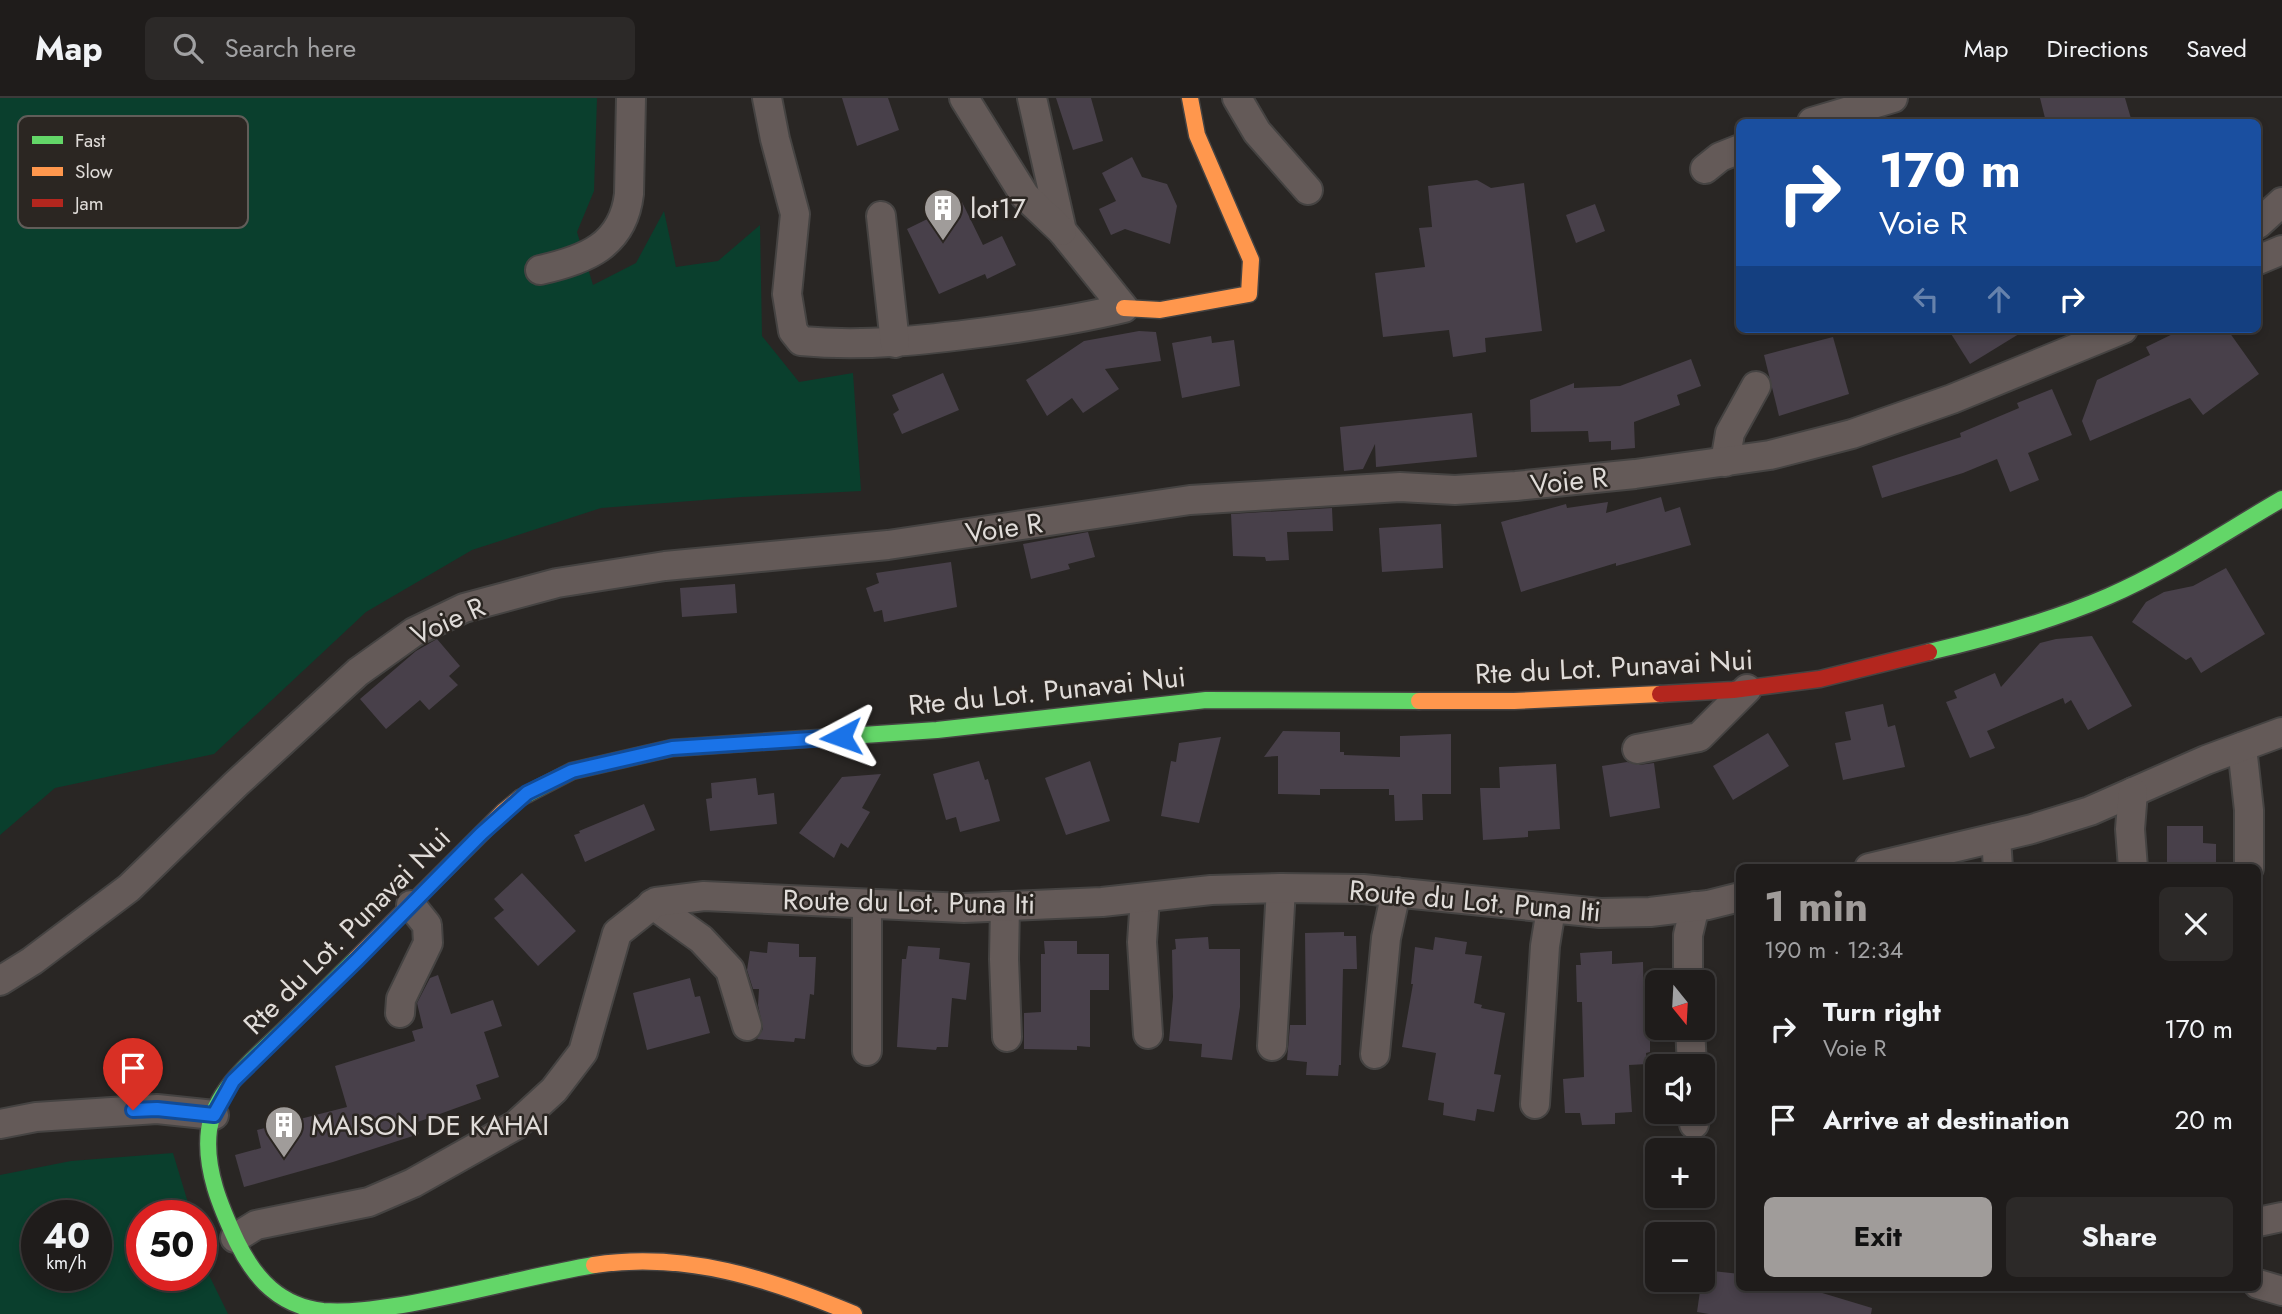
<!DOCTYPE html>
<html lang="en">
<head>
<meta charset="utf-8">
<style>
  :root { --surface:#1f1c1b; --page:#2c2928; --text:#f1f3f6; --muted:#a1a1a3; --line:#3c3a3a; --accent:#a09c9a }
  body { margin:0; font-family:Jost,sans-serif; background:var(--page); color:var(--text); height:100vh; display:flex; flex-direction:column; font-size:26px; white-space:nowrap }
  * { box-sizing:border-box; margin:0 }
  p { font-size:23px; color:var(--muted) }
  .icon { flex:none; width:38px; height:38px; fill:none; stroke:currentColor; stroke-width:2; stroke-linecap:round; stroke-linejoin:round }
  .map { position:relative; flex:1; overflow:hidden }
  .panel { position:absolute; left:1736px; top:766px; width:525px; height:427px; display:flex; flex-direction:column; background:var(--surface); border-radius:10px; box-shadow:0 4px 10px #0003,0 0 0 2px var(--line) }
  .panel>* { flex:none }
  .hud { position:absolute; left:1736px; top:21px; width:525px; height:214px; border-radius:10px; box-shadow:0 4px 10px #0003,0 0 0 2px var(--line); background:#1a4fa0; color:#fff; overflow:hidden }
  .needle { width:46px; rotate:162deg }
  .buttons { position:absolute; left:1645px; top:872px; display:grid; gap:14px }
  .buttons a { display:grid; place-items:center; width:70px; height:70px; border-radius:10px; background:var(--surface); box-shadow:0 4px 10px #0003,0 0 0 2px var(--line); font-size:35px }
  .speed { position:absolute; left:21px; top:1102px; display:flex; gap:14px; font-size:35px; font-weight:700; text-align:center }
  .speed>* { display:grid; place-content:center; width:91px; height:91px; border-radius:50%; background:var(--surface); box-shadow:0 4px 10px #0003,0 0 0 2px var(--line); line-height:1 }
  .speed small { font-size:18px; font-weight:400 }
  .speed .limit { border:10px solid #d22; background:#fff; color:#111 }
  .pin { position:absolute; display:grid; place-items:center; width:60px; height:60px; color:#fff; margin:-72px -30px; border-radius:50% 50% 50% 0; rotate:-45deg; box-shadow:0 0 7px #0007 }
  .pin .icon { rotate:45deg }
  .me { position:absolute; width:77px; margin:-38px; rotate:266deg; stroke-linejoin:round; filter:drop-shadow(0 0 5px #0008) }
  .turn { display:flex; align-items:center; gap:24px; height:147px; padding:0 28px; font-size:32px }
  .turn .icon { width:91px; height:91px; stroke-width:2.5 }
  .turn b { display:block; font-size:49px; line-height:60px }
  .lanes { display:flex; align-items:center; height:66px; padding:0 28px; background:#0003; justify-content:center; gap:35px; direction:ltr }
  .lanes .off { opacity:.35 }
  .round { display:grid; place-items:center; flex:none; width:74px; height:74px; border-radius:10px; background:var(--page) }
  .head { display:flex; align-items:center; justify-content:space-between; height:119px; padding:0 28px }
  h1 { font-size:42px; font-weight:700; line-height:52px; color:var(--accent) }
  .cta { display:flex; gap:14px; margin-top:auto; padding:14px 28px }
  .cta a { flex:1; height:80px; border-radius:10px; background:var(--accent); color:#111; font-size:28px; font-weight:700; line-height:80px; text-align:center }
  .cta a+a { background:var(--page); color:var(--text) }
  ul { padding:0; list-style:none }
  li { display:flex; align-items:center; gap:21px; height:91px; padding:0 28px }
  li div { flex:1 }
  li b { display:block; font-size:26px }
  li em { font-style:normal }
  header { display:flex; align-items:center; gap:42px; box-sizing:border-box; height:98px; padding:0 35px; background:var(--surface); border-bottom:2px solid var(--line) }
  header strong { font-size:33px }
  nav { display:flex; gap:38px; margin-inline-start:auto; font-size:24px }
  .search { width:490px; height:63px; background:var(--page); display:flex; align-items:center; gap:18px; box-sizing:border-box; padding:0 24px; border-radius:10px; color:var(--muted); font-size:26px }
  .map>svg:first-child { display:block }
  .green { fill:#0a3f2d; fill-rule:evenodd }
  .building { fill:#48404a }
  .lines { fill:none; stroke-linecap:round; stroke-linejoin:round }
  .street-casing { stroke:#454342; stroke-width:32 }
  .fast-casing { stroke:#454342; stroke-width:19 }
  .slow-casing { stroke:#454342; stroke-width:19 }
  .jam-casing { stroke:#454342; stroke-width:19 }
  .street { stroke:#645a58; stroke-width:28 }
  .fast { stroke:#63d668; stroke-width:16 }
  .slow { stroke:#ff974d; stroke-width:16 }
  .jam { stroke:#b3261e; stroke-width:16 }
  .route-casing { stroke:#114b97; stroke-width:18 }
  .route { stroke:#1a73e8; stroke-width:12 }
  .labels { text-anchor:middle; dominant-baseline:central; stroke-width:5; stroke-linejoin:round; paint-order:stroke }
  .poi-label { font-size:28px; fill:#e0dcd9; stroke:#2b2622; text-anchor:start }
  .street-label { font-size:28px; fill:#e0dcd9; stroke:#2b2622 }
  .key { fill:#2b2622; stroke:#615d59; stroke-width:2 }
  .key-label { font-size:19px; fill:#e0dcd9 }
</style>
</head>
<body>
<header>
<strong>Map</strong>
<div class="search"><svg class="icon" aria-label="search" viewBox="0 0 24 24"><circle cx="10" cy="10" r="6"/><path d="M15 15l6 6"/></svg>Search here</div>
<nav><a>Map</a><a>Directions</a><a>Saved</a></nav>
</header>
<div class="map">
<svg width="2282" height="1216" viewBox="0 0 2282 1216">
  <rect width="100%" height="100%" fill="#292624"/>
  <g class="green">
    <path d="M0,0H597L594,93L577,134L593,187L636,165L664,113L676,169L718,163L760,127L762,238L799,284L853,275L861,393L742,399L601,410L472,452L366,514L214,656L55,690L0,737Z"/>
    <path d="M173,1055L192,1118H142V1178H201V1151L208,1175L228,1216H0V1077L71,1063ZM37,1118H96V1178H37Z"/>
  </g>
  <g class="building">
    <path d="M842,0H888L899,32L857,48Z"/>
    <path d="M1056,0H1091L1103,43L1073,52Z"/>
    <path d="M2040,0H2125L2132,24H2046Z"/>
    <path d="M1132,59L1142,79L1167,86L1177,108L1170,146L1125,131L1111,137L1099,111L1116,103L1102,75Z"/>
    <path d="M1477,82L1491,90L1524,85L1542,233L1485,240L1486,254L1453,259L1449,232L1383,239L1375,175L1425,169L1419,130L1432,129L1428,88Z"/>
    <path d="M962,104L983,147L1002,138L1016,167L987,181L985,176L939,196L907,131Z"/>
    <path d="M1595,106L1605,133L1576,145L1566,117Z"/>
    <path d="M1948,231H2027L1970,266Z"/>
    <path d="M2183,231H2227L2259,276L2203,317L2190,300L2090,343L2082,323L2097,282L2150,257L2146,249Z"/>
    <path d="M1139,233L1156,234L1161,263L1105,271L1119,291L1083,315L1072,300L1047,318L1026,282L1084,243Z"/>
    <path d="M1211,238L1212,245L1234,242L1240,288L1182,300L1172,245Z"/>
    <path d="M1833,239L1849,296L1779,318L1764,257Z"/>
    <path d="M1691,261L1701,288L1677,297L1680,307L1634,324L1635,350L1611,352V343L1589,344L1588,333L1531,334L1530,302L1574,285V290L1620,288Z"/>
    <path d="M943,275L959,312L902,336L893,316L899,312L892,297Z"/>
    <path d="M2052,291L2072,337L2028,355L2039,382L2010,394L1997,361L1963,375L1882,400L1872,368L1961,339L1960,335L2019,310L2017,305Z"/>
    <path d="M1472,315L1477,359L1376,369L1375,346L1363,371L1344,373L1340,329Z"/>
    <path d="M1661,399L1665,414L1680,409L1691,447L1616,468V465L1521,494L1501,424L1566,406L1567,410L1608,404L1606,415Z"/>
    <path d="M1332,410L1333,433L1287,434L1289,462L1266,463L1265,459L1233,458L1231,416Z"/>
    <path d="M1441,426L1443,470L1382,474L1379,430Z"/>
    <path d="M1088,434L1095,459L1068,466L1070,471L1031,481L1023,446Z"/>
    <path d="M951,464L957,509L884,524L882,512L874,514L866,490L879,485L876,475Z"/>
    <path d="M2226,470L2265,536L2201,575L2191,559L2186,562L2132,524L2146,504L2164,494L2193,488Z"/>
    <path d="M735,486L737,515L682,519L680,490Z"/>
    <path d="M2092,538L2132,608L2088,632L2071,602L2065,606L2063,600L1987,633L1995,650L1970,660L1946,604L1957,600L1954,593L1995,575L2001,589L2040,545L2056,541Z"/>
    <path d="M437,541L460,568L449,578L458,587L429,612L420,602L386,631L360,601L416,553Z"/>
    <path d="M1883,606L1888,629L1895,627L1905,669L1843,682L1835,645L1851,642L1845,614Z"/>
    <path d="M1283,633L1340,634V654H1344V657L1400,659V638L1451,636V696H1422L1423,722L1395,723L1394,697H1389V691H1320V697L1278,696V658L1264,659Z"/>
    <path d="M1768,635L1789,668L1733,702L1713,668Z"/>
    <path d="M1221,639L1199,725L1161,718L1171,663L1176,664L1179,645Z"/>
    <path d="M979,663L985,682L988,681L1000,723L960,734L956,719L946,722L933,676Z"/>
    <path d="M1090,663L1110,723L1066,737L1045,680Z"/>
    <path d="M1627,664L1639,667L1654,665L1660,710L1610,719L1602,668Z"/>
    <path d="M1556,666L1560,731L1528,733V739L1483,742L1480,690H1500L1499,669Z"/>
    <path d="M881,676L862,710L870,714L848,750L841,745L834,760L799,735L842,679Z"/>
    <path d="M756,680L758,697L774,695L777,726L710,733L706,701L712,700L711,685Z"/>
    <path d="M644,706L655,732L585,764L574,737L580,735L579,733Z"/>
    <path d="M2167,728H2203V745L2216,746V770H2167Z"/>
    <path d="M522,775L576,833L538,868L494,820L504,812L494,801Z"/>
    <path d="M1344,834V838H1356L1357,871H1343L1341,967H1339L1338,978L1306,977L1307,964L1287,962L1290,927H1306L1305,835Z"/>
    <path d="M1208,839L1209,851H1240V909L1232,962L1201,959L1202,946L1169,943L1173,899L1172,852L1176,851L1175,841Z"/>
    <path d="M1435,839L1467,844L1465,856L1482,858L1474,905L1482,907L1481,910L1505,915L1494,976L1501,977L1494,1014L1477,1011L1475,1023L1443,1017L1444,1005L1428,1002L1436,955L1402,949L1413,886H1411L1415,849L1433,852Z"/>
    <path d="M1044,843H1077V856H1109V892H1090V949L1077,948V952L1024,951V915L1041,914V856H1045Z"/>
    <path d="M768,844L799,846V859H816L814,897L810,896L805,941L795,940L794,944L757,941L763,931L758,907L759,891H753L747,872L750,853L767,855Z"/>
    <path d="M908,848L940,850L939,861L970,865L966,902L952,900L948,949H937L936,952L897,949L902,861H906Z"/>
    <path d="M1612,853V866L1643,864L1644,918L1650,917V954L1646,955L1647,966L1629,967L1632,1014L1615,1015V1026L1582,1027L1580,1015H1565L1563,981L1584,979L1582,904H1577L1576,867H1581L1580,855Z"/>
    <path d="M438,877L451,916L493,902L502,928L484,934L499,979L476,987L481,1001L415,1025L419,1036L333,1064L244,1089L235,1057L261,1050L257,1032L347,1009L335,968L415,943L412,933L423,930L417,905L430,880Z"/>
    <path d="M690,880L695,899L700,898L710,935L647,952L633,895Z"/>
    <path d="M1703,1172L1740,1176V1190L1809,1191L1872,1210L1871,1216H1709L1697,1214Z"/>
  </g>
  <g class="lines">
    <defs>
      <g id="street">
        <path d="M767,0L775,41L795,116L787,196L793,233L801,243C864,249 925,242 987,234C1033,228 1079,221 1124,210L1062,133L1032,0"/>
        <path d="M964,0L1025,98L1062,133"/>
        <path d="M1237,0L1257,34L1308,92"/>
        <path d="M1812,24L1893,0"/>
        <path d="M1705,71L1720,59L1740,51"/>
        <path d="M881,118L895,245"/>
        <path d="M2258,126L2282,104"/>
        <path d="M2258,162L2282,152"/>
        <path d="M540,172C585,162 623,148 629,96L631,0"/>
        <path d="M1725,364L1730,335L1756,288"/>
        <path d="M2242,649L2249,712V770"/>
        <path d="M1637,651L1699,639L1747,591"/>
        <path d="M1996,740L1998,770"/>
        <path d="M1869,770L2032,731L2090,713L2206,662L2282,634"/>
        <path d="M2133,770L2130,731L2133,694"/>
        <path d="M1145,800L1142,844L1148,936"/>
        <path d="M652,806L701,841L730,872L747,928"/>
        <path d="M1005,808L1004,861L1007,939"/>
        <path d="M0,883L32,863L129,790L236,686L358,574L414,534L464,510L557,485L665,468L888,447L1190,402L1400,389L1455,392L1516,388L1635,376L1770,357L1852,336L1952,301L2123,231"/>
        <path d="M1688,884V837L1695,808"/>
        <path d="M400,915L401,901L428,845L427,827L411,807"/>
        <path d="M1690,929L1692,968"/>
        <path d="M1272,948L1281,790"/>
        <path d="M867,953V806"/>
        <path d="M1375,956L1386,840L1396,794"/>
        <path d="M1535,1006L1545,848L1551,811"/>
        <path d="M1693,1013L1694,1026"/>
        <path d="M0,1026L36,1019L157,1011L214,1017"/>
        <path d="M2258,1124L2282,1119"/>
        <path d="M235,1140L256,1127L369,1104L413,1085L516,1027L554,992L583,954L617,835L656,804L704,798L964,810L1102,804L1211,792L1281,790L1363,791L1600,815L1650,814L1708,807L1740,799"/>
        <path d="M2258,1186L2282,1193"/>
      </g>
      <g id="fast">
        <path d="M1929,554C1989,540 2052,523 2109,498C2169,472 2225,434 2282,401"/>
        <path d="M520,700L572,673L672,650L937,632L1206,602L1419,603"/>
        <path d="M356,861C333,883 311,906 288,928C259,957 215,989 209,1032C204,1071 221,1110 237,1144C255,1181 280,1208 323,1213C349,1215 376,1211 402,1207C467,1196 530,1178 594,1167"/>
      </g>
      <g id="slow">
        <path d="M1124,210L1160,212L1249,196L1251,162L1197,37L1190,0"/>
        <path d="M1419,603H1514L1660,596"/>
        <path d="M356,861L504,713L520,700"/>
        <path d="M594,1167C686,1153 770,1181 854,1216"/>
      </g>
      <path id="jam" d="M1660,596L1733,592L1820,581L1929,554"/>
    </defs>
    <use href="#street" class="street-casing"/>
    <use href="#fast" class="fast-casing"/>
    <use href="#slow" class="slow-casing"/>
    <use href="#jam" class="jam-casing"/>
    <use href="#street" class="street"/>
    <use href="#fast" class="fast"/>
    <use href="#slow" class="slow"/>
    <use href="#jam" class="jam"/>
  </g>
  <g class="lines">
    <defs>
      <path id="route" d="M133,1012L157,1011L214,1017L233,983L357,862L481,736L527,695L572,673L672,650L841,639"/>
    </defs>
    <use href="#route" class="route-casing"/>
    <use href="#route" class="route"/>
  </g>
  <defs>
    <symbol id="building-pin" viewBox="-11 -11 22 30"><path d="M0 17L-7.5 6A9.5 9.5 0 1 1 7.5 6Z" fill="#a09c9a" stroke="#2b2622"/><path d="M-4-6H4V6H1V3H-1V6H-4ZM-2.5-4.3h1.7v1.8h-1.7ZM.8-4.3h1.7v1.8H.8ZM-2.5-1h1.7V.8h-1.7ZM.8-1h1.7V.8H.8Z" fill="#fff"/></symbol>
  </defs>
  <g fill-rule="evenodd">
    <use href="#building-pin" x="921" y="88" width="44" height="60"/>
    <use href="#building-pin" x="262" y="1005" width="44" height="60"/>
  </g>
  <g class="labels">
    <g class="poi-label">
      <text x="970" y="110">lot17</text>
      <text x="311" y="1027">MAISON DE KAHAI</text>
    </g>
    <g class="street-label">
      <text transform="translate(1569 383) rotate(-6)">Voie R</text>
      <text transform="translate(1004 430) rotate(-8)">Voie R</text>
      <text transform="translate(448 523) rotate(-24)">Voie R</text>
      <text transform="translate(1614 569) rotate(-3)">Rte du Lot. Punavai Nui</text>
      <text transform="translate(1047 593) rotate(-6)">Rte du Lot. Punavai Nui</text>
      <text transform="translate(1475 803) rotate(5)">Route du Lot. Puna Iti</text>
      <text transform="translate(909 804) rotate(1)">Route du Lot. Puna Iti</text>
      <text transform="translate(347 833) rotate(-45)">Rte du Lot. Punavai Nui</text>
    </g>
  </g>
  <rect x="18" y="18" width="230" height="112" rx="10" class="key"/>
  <rect x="32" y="38" width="31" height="8" fill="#63d668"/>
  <rect x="32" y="69" width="31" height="9" fill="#ff974d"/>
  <rect x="32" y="101" width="31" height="8" fill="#b3261e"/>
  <g class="key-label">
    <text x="75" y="49">Fast</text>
    <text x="75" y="80">Slow</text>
    <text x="75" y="112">Jam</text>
  </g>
</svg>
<div class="buttons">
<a><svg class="needle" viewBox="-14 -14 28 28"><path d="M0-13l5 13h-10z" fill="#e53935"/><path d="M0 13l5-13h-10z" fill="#a1a1a3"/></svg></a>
<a><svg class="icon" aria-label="sound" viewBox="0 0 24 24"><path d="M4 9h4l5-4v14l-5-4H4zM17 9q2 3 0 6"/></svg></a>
<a>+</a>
<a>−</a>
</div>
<div class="speed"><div>40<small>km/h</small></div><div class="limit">50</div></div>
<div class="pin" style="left:133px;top:1012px;background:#d93025"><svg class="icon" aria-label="arrive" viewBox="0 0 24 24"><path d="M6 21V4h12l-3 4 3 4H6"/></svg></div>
<svg class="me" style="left:841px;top:639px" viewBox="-20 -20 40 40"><path d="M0-17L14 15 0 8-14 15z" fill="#1a73e8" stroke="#fff" stroke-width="4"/></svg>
<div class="hud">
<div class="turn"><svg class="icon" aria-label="right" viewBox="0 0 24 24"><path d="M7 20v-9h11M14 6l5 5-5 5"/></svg><div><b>170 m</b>Voie R</div></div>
<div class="lanes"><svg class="icon off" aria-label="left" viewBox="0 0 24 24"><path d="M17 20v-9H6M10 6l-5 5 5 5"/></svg><svg class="icon off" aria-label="ahead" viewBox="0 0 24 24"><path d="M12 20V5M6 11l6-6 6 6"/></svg><svg class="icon" aria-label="right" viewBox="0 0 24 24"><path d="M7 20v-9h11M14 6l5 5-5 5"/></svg></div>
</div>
<section class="panel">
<div class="head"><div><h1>1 min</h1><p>190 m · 12:34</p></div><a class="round"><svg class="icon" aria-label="close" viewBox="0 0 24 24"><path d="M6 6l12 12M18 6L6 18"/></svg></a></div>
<ul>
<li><svg class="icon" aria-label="right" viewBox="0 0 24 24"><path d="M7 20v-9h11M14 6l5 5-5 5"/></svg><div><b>Turn right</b><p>Voie R</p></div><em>170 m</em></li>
<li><svg class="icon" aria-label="arrive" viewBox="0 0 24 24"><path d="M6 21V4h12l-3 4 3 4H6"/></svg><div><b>Arrive at destination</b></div><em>20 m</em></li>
</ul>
<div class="cta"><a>Exit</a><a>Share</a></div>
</section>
</div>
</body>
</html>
